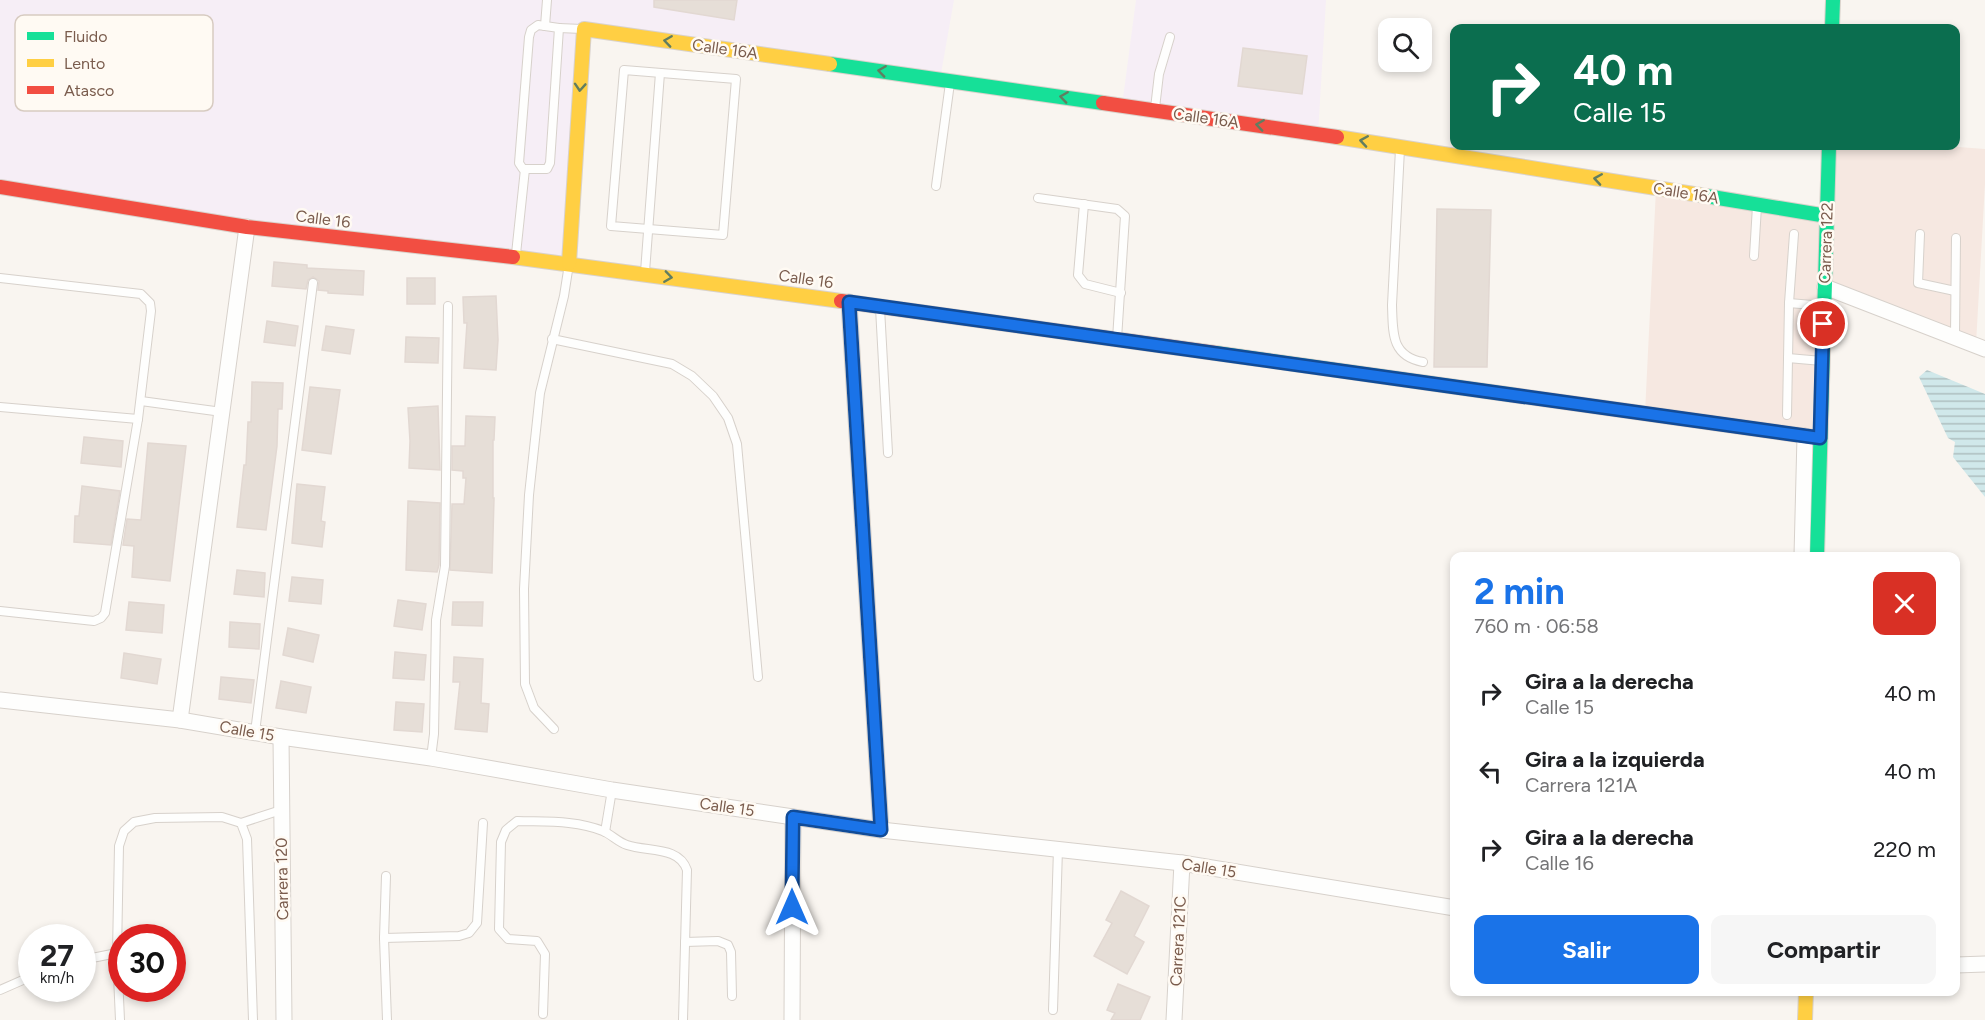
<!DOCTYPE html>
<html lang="es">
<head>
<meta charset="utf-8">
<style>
  :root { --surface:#fff; --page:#f6f6f6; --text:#202124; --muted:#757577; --accent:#1a73e8 }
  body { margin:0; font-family:Figtree,sans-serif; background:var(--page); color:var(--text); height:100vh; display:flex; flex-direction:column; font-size:22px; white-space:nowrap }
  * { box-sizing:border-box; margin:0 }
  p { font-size:20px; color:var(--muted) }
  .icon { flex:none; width:33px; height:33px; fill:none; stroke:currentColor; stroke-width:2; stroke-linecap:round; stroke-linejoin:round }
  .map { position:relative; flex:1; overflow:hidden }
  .details { position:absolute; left:1450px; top:552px; width:510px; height:444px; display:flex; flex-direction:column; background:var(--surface); border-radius:12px; box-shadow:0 3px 9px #0003 }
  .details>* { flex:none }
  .guide { position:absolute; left:1450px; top:24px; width:510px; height:126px; border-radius:12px; box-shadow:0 3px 9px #0003; background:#0b6e4f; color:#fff; overflow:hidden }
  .fabs { position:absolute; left:1378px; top:18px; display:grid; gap:12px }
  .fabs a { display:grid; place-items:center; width:54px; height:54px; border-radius:12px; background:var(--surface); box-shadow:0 3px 9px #0003; font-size:30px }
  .speed { position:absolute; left:18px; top:924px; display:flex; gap:12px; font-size:30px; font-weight:700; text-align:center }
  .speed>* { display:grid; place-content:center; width:78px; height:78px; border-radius:50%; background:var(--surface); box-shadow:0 3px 9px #0003; line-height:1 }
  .speed small { font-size:15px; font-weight:400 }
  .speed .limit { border:9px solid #d22; background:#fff; color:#111 }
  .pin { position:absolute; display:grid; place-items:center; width:51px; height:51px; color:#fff; margin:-26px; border:3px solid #fff; border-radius:50%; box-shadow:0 2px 6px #0007 }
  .me { position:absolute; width:66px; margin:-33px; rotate:0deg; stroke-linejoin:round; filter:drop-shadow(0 0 4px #0008) }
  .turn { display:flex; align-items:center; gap:21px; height:126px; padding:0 24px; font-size:27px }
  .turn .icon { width:78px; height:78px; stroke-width:2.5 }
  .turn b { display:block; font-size:42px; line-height:51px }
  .round { display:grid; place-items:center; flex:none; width:63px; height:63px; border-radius:12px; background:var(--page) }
  .head { display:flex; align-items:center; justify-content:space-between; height:102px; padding:0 24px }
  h1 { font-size:36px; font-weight:700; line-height:45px; color:var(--accent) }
  .button { display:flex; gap:12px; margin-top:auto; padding:12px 24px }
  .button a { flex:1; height:69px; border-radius:12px; background:var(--accent); color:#fff; font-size:24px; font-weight:700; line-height:69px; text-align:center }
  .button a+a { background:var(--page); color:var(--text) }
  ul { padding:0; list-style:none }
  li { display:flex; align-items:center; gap:18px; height:78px; padding:0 24px }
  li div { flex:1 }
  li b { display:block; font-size:22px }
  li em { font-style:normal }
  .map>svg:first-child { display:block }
  .commercial { fill:#f6e8e1 }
  .education { fill:#f6eef6 }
  .water { fill:url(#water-rules) }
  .building { fill:#e6ded7; stroke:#e2d8d2; stroke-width:1.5 }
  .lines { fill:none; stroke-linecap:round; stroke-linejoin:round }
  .lane-casing { stroke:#d7d1cb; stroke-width:10 }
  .street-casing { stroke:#d7d1cb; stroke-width:17 }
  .fast-casing { stroke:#d9d2cb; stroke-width:16 }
  .slow-casing { stroke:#d9d2cb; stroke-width:16 }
  .jam-casing { stroke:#d9d2cb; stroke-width:16 }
  .lane { stroke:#fefefd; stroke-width:8 }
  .street { stroke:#fefefd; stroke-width:15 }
  .fast { stroke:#16e098; stroke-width:14 }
  .slow { stroke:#ffcf43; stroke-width:14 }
  .jam { stroke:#f24e42; stroke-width:14 }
  .oneway { stroke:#617d60 }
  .route-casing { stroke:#114b97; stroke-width:15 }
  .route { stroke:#1a73e8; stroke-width:10 }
  .labels { text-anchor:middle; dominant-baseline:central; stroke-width:5; stroke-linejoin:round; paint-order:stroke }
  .street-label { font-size:16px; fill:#7a5c4d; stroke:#fffaf3 }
  .key { fill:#fffaf3; stroke:#d7cbc1; stroke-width:1.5 }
  .key-label { font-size:16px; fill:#7a5c4d }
</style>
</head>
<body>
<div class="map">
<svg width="1985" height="1020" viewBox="0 0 1985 1020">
  <defs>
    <pattern id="water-rules" width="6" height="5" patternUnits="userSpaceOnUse" patternTransform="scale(1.5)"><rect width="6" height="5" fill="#d0e8ea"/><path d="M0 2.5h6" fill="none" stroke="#aebfc0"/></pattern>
  </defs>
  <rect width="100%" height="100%" fill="#f9f5f0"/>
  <path class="commercial" d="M1829,146H1945L1985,149V184L1976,344L1825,287L1820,438L1645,413L1656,189L1826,216Z"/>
  <g class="education">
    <path d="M0,0H954L940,79L584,29L569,263L0,187Z"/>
    <path d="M1136,0H1326L1318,134L1122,106Z"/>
  </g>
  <path class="water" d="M1927,370L1985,394V497L1953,457L1955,442L1948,438L1919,377Z"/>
  <g class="building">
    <path d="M654,0H737L734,20L654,7Z"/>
    <path d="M1243,48L1307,56L1302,94L1238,86Z"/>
    <path d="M1437,209L1491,210L1487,367H1434Z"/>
    <path d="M274,262L307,265V268L364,271L363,295L328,293V291L318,290L319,281L313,277L308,280L306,289L272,286Z"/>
    <rect x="407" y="278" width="28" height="26"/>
    <path d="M496,296L498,340L496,370L464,368L467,323H464L463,297Z"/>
    <path d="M267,321L298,326L295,346L264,342Z"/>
    <path d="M326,326L354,330L350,354L322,350Z"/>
    <path d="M406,337L439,338L438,363L405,362Z"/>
    <path d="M252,382L283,383L282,409H278L277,446L266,530L237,527L244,465H246L248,422H251Z"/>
    <path d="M310,387L340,390L331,454L302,450Z"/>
    <path d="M438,406L440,470L409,468L410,441L408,408Z"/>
    <path d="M466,416L495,417L494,440H493V498H494L492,573L450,570L452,504H464L466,478H463V471L452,470V446H465Z"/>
    <path d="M84,437L123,441L121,467L81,463Z"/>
    <path d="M148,443L186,446L170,581L132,577L134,546L123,545L127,519L141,520Z"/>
    <path d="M297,484L325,487L321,521L325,522L322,547L292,543Z"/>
    <path d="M82,486L120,491L111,545L74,542L75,516H79Z"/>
    <path d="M408,501L440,503L439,565L437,572L406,570Z"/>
    <path d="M237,570L265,573L264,597L234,594Z"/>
    <path d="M292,577L323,580L321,604L289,601Z"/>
    <path d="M398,600L426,604L422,630L394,626Z"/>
    <path d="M129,602L164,605L162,633L126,630Z"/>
    <path d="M453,602H483L482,626L452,625Z"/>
    <path d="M230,622L260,624L259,649L229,647Z"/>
    <path d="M288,628L319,635L313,662L283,655Z"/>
    <path d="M395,652L426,655L424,680L393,678Z"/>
    <path d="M124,653L161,659L157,684L121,678Z"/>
    <path d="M454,657L483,659L481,703L489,704L487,732L455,729L460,682H453Z"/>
    <path d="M221,677L254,680L251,703L219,699Z"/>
    <path d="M281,681L311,687L306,713L276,708Z"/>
    <path d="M396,702L424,704L422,732L394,730Z"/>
    <path d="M1121,891L1149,906L1134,936L1144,942L1127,974L1094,956L1112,923L1106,920Z"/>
    <path d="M1118,984L1150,997L1140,1020H1111L1115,1013L1107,1010Z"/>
  </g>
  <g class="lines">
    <defs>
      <g id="lane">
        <path d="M538,25L559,28L550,163L547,169H523L519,163L529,37L531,30Z"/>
        <path d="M545,26L547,0"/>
        <path d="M559,28L582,29"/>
        <path d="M624,70L736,79L723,235L611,226Z"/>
        <path d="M1155,108L1159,74L1170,37"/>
        <path d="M1400,149L1392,305C1393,333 1391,356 1423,362"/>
        <path d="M936,186L950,83"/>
        <path d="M1038,198L1117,209L1125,216L1117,339"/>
        <path d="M1084,204L1078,275L1085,284L1121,293"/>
        <path d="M1920,234L1918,283L1955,291"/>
        <path d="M516,254L525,169"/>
        <path d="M1754,256L1757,206"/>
        <path d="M645,272L660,73"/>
        <path d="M0,278L141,294L150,303L151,311L138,419L105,613L101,618L94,621L0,611"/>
        <path d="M1789,303L1824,306"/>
        <path d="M880,308L888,453"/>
        <path d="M1955,336L1956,238"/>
        <path d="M552,339L672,364L692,376L713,396L728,418L737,444L758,677"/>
        <path d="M1788,358L1822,361"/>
        <path d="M141,401L222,412"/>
        <path d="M0,407L138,419"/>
        <path d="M1787,415L1789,303L1794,234"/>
        <path d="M554,729L534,708L525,684L524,589L529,495L540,393L564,296L569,264"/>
        <path d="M255,732L313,283"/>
        <path d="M431,758L434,734L436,620L445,566L448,306"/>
        <path d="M241,823L281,810"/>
        <path d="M605,832L612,790"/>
        <path d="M386,876L384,938L387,1020"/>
        <path d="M384,938L459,936L469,933L477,923L483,823"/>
        <path d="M685,942L718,941L728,945L731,952L732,996"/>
        <path d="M82,960L117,953"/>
        <path d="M0,990L32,976"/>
        <path d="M1053,1010L1058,849"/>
        <path d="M543,1014L545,954L537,941L508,939L499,929L501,842L506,830L517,821C546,822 576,820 603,831C612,835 618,842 627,845C648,852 679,846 687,870L683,1020"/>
        <path d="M120,1020L117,953L119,846L124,831L134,822L155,818L222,817L241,823L247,839L253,1020"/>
      </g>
      <g id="street">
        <path d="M1825,287L1985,349"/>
        <path d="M849,302L881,830"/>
        <path d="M1802,556L1805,436"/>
        <path d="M0,700L180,720L281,737L431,758L612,790L881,830L1182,863L1455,908"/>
        <path d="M180,720L247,227"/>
        <path d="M281,737L284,1020"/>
        <path d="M1956,965L1985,964"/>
        <path d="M792,1020L793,817"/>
        <path d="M1174,1020L1182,863"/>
      </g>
      <g id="fast">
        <path d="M1832,28L1833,0"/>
        <path d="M830,64L1103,103"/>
        <path d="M1700,195L1827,216"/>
        <path d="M1215,353L1513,395"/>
        <path d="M1817,556L1829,146"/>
      </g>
      <g id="slow">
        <path d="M1337,137L1700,195"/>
        <path d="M513,257L841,301"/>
        <path d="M569,263L584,29L830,64"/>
        <path d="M1805,1020L1806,992"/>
      </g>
      <g id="jam">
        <path d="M1103,103L1337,137"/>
        <path d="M0,187L247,227L513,257"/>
        <path d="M841,301L1215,353"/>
        <path d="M1513,395L1820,438"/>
      </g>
    </defs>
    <use href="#lane" class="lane-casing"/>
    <use href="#street" class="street-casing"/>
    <use href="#fast" class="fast-casing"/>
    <use href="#slow" class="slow-casing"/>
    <use href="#jam" class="jam-casing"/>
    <use href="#lane" class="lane"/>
    <use href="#street" class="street"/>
    <use href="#fast" class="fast"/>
    <use href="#slow" class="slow"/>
    <use href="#jam" class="jam"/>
  </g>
  <defs><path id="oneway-chevron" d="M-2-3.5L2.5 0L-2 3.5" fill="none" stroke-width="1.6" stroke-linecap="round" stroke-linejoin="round" transform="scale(1.5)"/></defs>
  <g class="oneway">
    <use href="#oneway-chevron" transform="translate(668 41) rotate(-172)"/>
    <use href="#oneway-chevron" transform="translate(882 71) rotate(-172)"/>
    <use href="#oneway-chevron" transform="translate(580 87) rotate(94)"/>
    <use href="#oneway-chevron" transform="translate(1064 97) rotate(-172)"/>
    <use href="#oneway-chevron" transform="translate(1260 125) rotate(-172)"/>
    <use href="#oneway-chevron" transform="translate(1364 141) rotate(-171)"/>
    <use href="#oneway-chevron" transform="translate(1598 179) rotate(-171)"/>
    <use href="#oneway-chevron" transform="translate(668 277) rotate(8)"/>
  </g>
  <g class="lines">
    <defs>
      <path id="route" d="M792,907L793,817L881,830L849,302L1820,438L1823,324"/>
    </defs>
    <use href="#route" class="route-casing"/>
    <use href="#route" class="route"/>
  </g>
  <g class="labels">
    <g class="street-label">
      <text transform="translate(725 49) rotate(8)">Calle 16A</text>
      <text transform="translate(1206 118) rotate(8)">Calle 16A</text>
      <text transform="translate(1686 193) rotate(9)">Calle 16A</text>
      <text transform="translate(323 219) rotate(7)">Calle 16</text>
      <text transform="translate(1826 243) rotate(-88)">Carrera 122</text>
      <text transform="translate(806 279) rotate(8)">Calle 16</text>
      <text transform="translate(247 731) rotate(10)">Calle 15</text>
      <text transform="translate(727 807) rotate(8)">Calle 15</text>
      <text transform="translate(1209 868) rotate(9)">Calle 15</text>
      <text transform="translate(282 879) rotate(-91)">Carrera 120</text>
      <text transform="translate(1178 941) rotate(-87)">Carrera 121C</text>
    </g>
  </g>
  <rect x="15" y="15" width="198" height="96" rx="9" class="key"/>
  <rect x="27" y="32" width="27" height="8" fill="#16e098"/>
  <rect x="27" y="59" width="27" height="8" fill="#ffcf43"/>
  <rect x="27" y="86" width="27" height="8" fill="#f24e42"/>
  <g class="key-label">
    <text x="64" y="42">Fluido</text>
    <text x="64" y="69">Lento</text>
    <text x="64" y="96">Atasco</text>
  </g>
</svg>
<div class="fabs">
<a><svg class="icon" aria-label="search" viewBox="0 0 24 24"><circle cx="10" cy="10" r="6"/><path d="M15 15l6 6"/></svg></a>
</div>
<div class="speed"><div>27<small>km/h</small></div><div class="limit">30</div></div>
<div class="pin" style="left:1823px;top:324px;background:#d93025"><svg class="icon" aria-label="arrive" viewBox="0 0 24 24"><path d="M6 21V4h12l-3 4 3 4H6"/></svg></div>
<svg class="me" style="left:792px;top:907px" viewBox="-20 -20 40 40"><path d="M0-17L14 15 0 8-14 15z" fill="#1a73e8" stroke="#fff" stroke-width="4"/></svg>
<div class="guide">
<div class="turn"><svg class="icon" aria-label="right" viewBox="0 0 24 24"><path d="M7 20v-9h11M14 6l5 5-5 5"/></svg><div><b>40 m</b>Calle 15</div></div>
</div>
<section class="details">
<div class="head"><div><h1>2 min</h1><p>760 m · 06:58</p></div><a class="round" style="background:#d93025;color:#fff"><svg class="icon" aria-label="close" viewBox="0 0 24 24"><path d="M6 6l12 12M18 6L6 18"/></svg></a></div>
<ul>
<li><svg class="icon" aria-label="right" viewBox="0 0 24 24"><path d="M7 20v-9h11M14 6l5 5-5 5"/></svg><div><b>Gira a la derecha</b><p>Calle 15</p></div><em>40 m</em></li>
<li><svg class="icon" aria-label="left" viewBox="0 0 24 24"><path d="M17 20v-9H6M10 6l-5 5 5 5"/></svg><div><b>Gira a la izquierda</b><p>Carrera 121A</p></div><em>40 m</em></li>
<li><svg class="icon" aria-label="right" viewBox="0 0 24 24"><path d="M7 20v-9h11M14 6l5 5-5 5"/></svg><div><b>Gira a la derecha</b><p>Calle 16</p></div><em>220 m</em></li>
</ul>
<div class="button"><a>Salir</a><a>Compartir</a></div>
</section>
</div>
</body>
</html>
